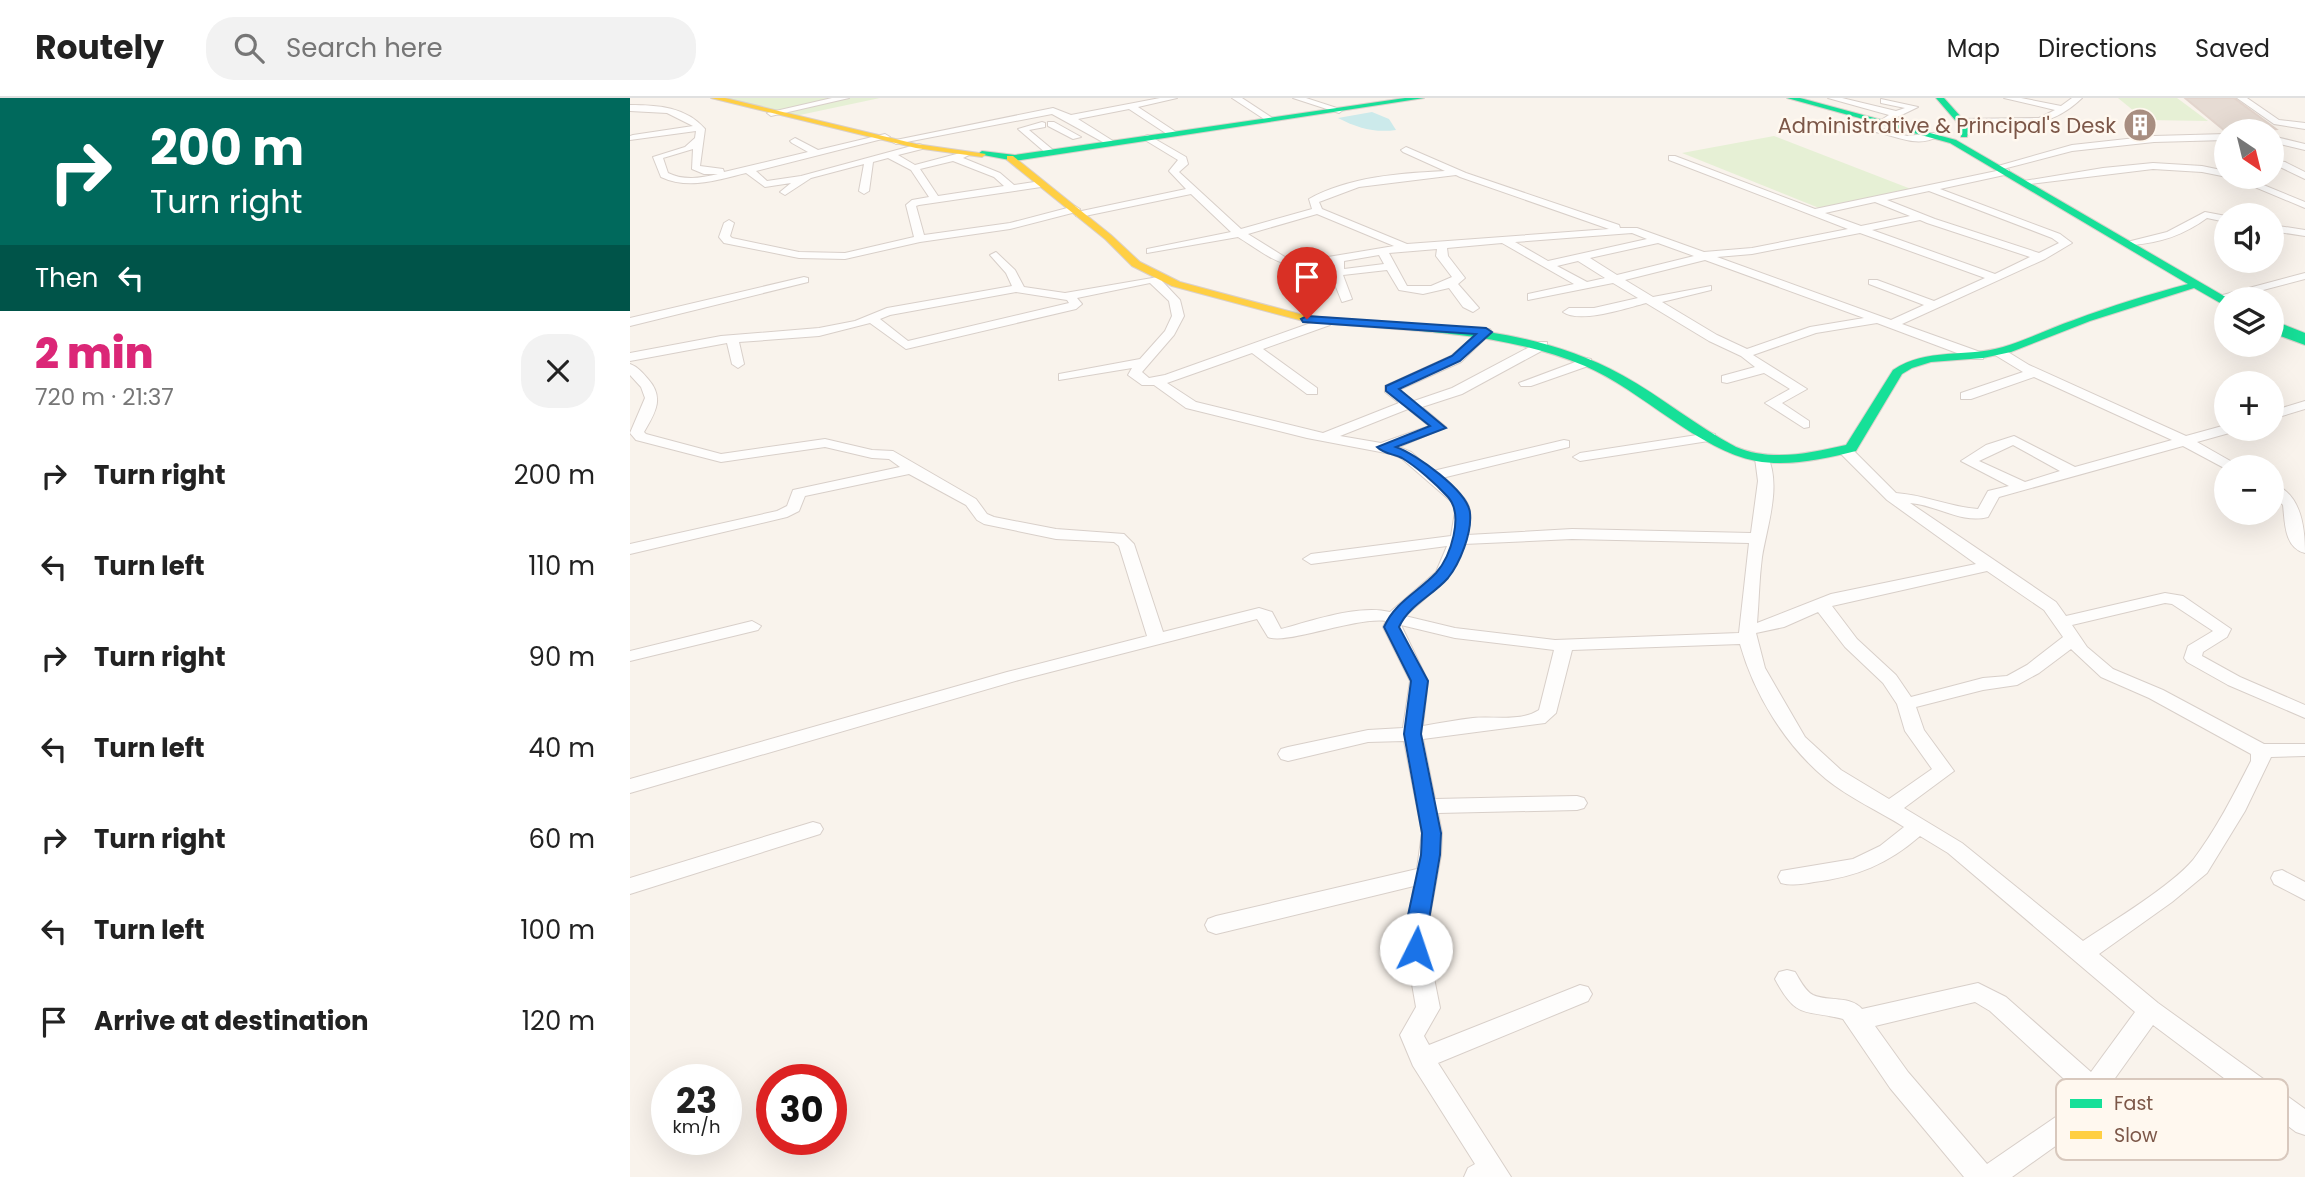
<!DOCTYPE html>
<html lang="en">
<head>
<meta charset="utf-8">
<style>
  :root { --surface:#fff; --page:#f2f2f2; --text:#222; --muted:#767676; --line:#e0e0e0; --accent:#db2777 }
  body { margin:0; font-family:Poppins,sans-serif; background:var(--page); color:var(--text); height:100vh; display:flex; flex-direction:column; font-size:26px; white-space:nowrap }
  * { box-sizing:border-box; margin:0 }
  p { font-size:23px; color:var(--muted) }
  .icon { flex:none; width:38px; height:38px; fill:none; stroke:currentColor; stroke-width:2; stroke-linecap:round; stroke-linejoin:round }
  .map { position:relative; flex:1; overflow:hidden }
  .panel { display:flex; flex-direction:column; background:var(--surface); width:630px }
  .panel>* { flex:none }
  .banner { background:#00695c; color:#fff; overflow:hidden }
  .needle { width:46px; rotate:145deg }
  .fabs { position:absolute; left:1584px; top:21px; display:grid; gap:14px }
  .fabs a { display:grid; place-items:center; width:70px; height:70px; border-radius:50%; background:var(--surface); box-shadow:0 7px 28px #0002; font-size:35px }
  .speed { position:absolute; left:21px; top:966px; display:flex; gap:14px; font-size:35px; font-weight:700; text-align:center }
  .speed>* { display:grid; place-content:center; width:91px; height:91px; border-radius:50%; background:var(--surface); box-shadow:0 7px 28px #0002; line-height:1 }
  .speed small { font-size:18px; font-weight:400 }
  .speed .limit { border:10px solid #d22; background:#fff; color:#111 }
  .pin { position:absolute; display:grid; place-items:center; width:60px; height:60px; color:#fff; margin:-72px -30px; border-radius:50% 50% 50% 0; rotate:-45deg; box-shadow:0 0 7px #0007 }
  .pin .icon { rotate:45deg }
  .me { position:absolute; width:77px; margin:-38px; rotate:4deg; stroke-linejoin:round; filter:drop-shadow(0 0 5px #0008) }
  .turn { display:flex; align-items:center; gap:24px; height:147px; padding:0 35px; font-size:32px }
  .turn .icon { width:91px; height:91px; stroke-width:2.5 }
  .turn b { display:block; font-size:49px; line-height:60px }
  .then { display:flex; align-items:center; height:66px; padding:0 35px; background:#0003; gap:14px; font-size:26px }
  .round { display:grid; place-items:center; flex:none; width:74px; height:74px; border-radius:28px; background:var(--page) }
  .headline { display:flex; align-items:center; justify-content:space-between; height:119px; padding:0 35px }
  h1 { font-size:42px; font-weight:800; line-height:52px; color:var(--accent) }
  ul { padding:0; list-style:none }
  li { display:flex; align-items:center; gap:21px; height:91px; padding:0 35px }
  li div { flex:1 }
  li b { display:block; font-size:26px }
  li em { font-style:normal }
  header { display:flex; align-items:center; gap:42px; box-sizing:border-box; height:98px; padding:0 35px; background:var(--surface); border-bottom:2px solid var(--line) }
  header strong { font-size:33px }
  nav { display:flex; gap:38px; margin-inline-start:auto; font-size:24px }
  .search { width:490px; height:63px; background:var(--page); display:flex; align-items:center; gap:18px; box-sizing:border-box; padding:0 24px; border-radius:28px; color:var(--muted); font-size:26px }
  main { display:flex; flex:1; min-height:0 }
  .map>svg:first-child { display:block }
  .green { fill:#e6f0d5 }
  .water { fill:#cceaeb }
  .building { fill:#e6dbd3; stroke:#e3d5cd; stroke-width:2 }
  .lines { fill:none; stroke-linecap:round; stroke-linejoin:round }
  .street-casing { stroke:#d8cfc9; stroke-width:2 }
  .fast-casing { stroke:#dad0ca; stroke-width:2 }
  .slow-casing { stroke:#dad0ca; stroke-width:2 }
  .street { fill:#fefdfc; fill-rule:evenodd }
  .fast { fill:#16e098; fill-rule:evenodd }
  .slow { fill:#ffcf43; fill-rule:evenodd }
  .route { fill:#1a73e8; stroke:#114b97; stroke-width:2 }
  .labels { text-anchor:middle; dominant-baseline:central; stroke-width:5; stroke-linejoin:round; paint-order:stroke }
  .far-poi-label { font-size:21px; fill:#7c5748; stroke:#fff8ef; text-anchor:end }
  .key { fill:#fff8ef; stroke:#d8c8bd; stroke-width:2 }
  .key-label { font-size:19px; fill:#7c5748 }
</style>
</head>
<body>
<header>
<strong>Routely</strong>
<div class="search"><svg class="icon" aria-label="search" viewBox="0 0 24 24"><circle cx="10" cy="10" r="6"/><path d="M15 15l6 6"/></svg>Search here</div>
<nav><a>Map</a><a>Directions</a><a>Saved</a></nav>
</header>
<main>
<section class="panel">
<div class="banner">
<div class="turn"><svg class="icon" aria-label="right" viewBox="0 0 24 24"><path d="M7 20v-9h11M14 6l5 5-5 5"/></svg><div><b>200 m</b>Turn right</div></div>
<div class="then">Then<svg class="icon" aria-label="left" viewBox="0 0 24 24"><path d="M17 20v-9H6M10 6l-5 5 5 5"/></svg></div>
</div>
<div class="headline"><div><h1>2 min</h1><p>720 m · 21:37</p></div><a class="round"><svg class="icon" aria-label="close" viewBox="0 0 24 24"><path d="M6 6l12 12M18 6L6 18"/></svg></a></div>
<ul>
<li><svg class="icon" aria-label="right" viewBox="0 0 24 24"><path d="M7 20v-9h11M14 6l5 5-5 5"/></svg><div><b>Turn right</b></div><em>200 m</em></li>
<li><svg class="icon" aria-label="left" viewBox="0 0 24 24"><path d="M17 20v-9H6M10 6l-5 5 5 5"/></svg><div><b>Turn left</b></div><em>110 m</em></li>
<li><svg class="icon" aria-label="right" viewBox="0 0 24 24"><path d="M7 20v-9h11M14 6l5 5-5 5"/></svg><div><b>Turn right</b></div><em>90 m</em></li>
<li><svg class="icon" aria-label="left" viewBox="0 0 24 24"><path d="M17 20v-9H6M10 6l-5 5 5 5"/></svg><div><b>Turn left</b></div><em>40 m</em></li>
<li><svg class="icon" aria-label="right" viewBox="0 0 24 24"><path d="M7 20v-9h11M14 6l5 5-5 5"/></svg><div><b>Turn right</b></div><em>60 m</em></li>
<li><svg class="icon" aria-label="left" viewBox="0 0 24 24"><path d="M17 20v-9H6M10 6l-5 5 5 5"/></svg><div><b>Turn left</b></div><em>100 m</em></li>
<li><svg class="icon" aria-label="arrive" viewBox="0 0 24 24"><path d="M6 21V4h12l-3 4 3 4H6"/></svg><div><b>Arrive at destination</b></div><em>120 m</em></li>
</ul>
</section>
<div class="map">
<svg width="1675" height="1079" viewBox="0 0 1675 1079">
  <rect width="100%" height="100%" fill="#f9f3ec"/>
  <g class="green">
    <path d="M92,0H250L165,18Z"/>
    <path d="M1488,0H1547L1578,23L1515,22Z"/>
    <path d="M1144,38L1281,91L1189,110L1052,55Z"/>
  </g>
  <path class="water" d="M742,14L759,21L766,32C745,35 727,30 708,20Z"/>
  <path class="building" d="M1555,0H1604L1646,31L1595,33Z"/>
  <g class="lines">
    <defs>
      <g id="street">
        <path d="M202,0H219L141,18L137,15Z"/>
        <path d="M530,0H547L508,9L546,34V38H540L499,11L448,21L483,43V47L480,48L422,16L266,46L261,43L423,10L441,17Z"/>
        <path d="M602,0H612L644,21L637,23Z"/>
        <path d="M663,0H676L713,12L709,15Z"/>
        <path d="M1198,0H1212L1266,13L1275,10L1251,5V1L1288,9L1255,25L1251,22L1259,17Z"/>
        <path d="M1374,0H1391L1431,8L1442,0H1452C1415,36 1378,26 1330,27L1326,24L1330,21L1409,20L1425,12Z"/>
        <path d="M1607,0H1617L1649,22L1675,25V31L1644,26Z"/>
        <path d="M0,7C28,7 56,9 75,31L70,68L93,71L94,74L178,54L162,45L160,43L165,40L188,52L255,36L260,39L126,73L137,83L171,78L289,46L292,47V51L268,57L285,67L334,54L339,57L333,60L370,75L384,87L411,83L416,86L411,89L289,107L286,108L294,137L380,125L445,108L450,111L447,114L556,91L539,73L548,62L515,42V38L518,37L556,59L558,66L549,74L611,131L682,111L679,101C718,79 771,75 815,73L773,54L771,52L776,49L836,75L989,127L990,130H1007L1074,154L1122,150L1218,131L1039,62V58H1045L1185,111L1376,71L1379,72V76L1310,91L1430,136L1442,145L1415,161L1272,226L1353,255V261H1343L1247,225L1186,235L1123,257L1177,291L1152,305L1179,323V329L1174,330L1135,305L1160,291L1134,275L1097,285L1092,284V278L1125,269L1111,258L1079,243L1016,205C997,210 950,226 933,214L939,210H964L1008,200L983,185L898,202V196L944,186L872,145L817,150L818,158L835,180L828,186L849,210L843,214L833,209L819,190L793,196L769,192L757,172L713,177L722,201L712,204L702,179L658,184L652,181L658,178L702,172L703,165C653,173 649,165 608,139L517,155V151L601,134L561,96L450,119L446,118V114L380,131L290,144L215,161L169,160L94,145L89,139L94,125L99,122L104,125L100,138L102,140L169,154L215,155L284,139L276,107L282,102L299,99L281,72L258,60L243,64L239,93L234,96L229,93L234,66L181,80L155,97L150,94L161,85L135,89L116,75C87,82 59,92 31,79L23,59L55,49L65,40L66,33L0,42V38L3,37L63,28L37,15L0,13ZM63,51L62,71L74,76H88C71,80 54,83 38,75L33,60ZM323,63L364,79L374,88L308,98L290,71ZM826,77L830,79L979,131L777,146L692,111L689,104L729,89ZM1299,93L1422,140L1429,145L1409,155L1305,121L1257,102ZM1245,104L1280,118L1231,128L1195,115ZM687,116L764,148L680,162L658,161L618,136ZM1290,122L1297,125L1400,159L1365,176L1242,132ZM1002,135L1017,141L918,163L885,144ZM1230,135L1355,180L1304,203L1247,182H1239V186L1294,207L1261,222L1087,159L1122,156ZM1028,145L1064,158L987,177L960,160ZM807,151L806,158L822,179L801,188H777L759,155ZM749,157L754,166L714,171V163ZM1075,162L1234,220L1180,229L1117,251L1087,237L1032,204L1081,192V188L1023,199L995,182ZM948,163L975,180L957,184L927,168Z"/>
        <path d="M412,24L415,25V29L399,32L423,52V56H417L388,31Z"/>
        <path d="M418,24H424L451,39L443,41L418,28Z"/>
        <path d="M1204,27L1216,30L1239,27L1277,38L1304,35L1309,38C1285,52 1263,35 1239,33C1225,32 1216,36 1201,32V28Z"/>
        <path d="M1596,36V42L1524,44L1442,53L1373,71L1368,68L1442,47L1524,38Z"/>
        <path d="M1642,38L1675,46V52L1642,44Z"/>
        <path d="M1642,62L1655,64L1675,74V81L1650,69L1642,68Z"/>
        <path d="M1523,65L1572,68L1596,73L1597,79L1572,74L1523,71L1399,86L1394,83L1473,70Z"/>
        <path d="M1601,79H1614L1675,104V110Z"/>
        <path d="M1575,114L1596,118V124L1577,120C1554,137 1530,145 1502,147L1497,144L1537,134Z"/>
        <path d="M1642,127L1675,132V138L1642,133Z"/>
        <path d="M366,154L385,172L394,189L435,195L534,178L536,180L532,183L550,202L554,218L544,237L512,274L519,280L535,277L692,221H700V227L633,251L687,290V296H677L622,255L537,285L566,304L693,335L769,305L755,294V288L821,258L852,231H860L862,234L831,264L769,292L784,303L822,290L909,244H917V250L832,296L792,309L816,329L769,349L781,354L803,373L934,342L939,343V349L812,380C834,399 847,405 837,437L942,431L1121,435L1128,383L1125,360L1132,356L1137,357C1152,387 1137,428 1132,459C1129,481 1129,503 1127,525L1201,496L1346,466L1257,402L1211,356L1209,353L1211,350H1221L1266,395C1295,397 1320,409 1348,411L1358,393L1379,388L1331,363L1356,347L1384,338L1445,369L1542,342L1404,279L1341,301H1331V295L1393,274L1365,257V251H1373L1399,267L1556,338L1596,327V331H1605L1603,334L1567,344L1611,369L1596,371L1553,348L1369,399L1358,419C1331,426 1307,407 1280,405L1426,504L1436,518L1535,495L1553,498L1601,531L1597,539L1573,554L1572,558L1610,579L1675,607V620L1598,587L1557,564L1554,560L1558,548L1583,533L1542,506L1535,505L1442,527L1457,549L1483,571L1533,592L1634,646H1675V658L1641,659L1615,713L1577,775L1542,804L1469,856L1528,905L1675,1011V1037L1666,1034L1523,927L1448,1032L1382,1079H1334L1260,990L1213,921C1174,911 1167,922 1145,881L1149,874L1157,872L1165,874C1170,882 1175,893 1183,897C1199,904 1220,897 1232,911L1348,885L1376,899L1461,974L1505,914L1318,755L1290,738C1258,766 1226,779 1184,784C1173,786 1162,788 1151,785L1148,779L1151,773L1223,761L1250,748L1274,729C1249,713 1219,700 1196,681C1155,647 1124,596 1110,546L942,552L926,615L915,625L793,641L805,701L947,698L954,700L957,705L954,710L947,712L808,715L812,735L811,757L796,840L810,910L794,938L799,947L950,887L958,889L962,896L958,903L808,965L881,1079H834L838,1070L845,1066L783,968L770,937L786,909L774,840L784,788L586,836L578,833L575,827L578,821L586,818L787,771L792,735L774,643L738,644L658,663L651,661L648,656L651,651L658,649L738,632L773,630L780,583L753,529L756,523C725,519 656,547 638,539L627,521L389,582L0,695V681L377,574L517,538L489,448L484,444L426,441L354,426L347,422L336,407L279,376L175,398L169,413L157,419L0,456V446L147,413L157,408L163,392L270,369L259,361L242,360L195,349L91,364L6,342L0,335L15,300L11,289L0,277V266C8,269 13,275 18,281C35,300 25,315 14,334L16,336L91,356L195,341L242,352L263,353L346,401L357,416L364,419L426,431L494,436L504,446L533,534L629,510L642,514L651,531C681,523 729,506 760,514L806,474L817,448L681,466L673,461L681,456L821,438L825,414L823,405L771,360L761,356L677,340L556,310L524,287H512L498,277L502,270L429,282V276L510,261L535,233L542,218L539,203L520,185L447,200L452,206L446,211L276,251L240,225L189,238L109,244L114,266L108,270L102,266L97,245L0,263V255L91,238L189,230L225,223L257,210L382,188L376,175L360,157ZM386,194L437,202L439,205L278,243L250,221L260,217ZM778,311L799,328L751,345L710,338ZM1383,347L1430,373L1395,384L1349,363ZM942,441L1119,445L1109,535L925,542L825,530L775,518C800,496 824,479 834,446ZM1357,473L1414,512L1433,539L1397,567L1377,578L1353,580L1281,599L1266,577L1227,541L1202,508ZM1188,514L1215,549L1253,585L1267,606L1275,633L1302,671L1259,701L1211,672L1175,639L1135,570L1126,535L1154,529ZM771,527L825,540L924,552L909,612C890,624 864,618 843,620C826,622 809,625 793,628L798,583ZM1441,551L1471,579L1519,600L1621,656V663C1604,696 1586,732 1563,762C1541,788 1483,823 1453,843L1332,745L1274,710L1324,673L1294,632L1286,609L1353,592L1387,587L1409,575ZM1345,904L1360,913L1447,993L1430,1016L1357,1066L1278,974L1245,928Z"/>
        <path d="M1675,175V181L1595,202L1589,198Z"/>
        <path d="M174,179L178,180V184L0,228V220Z"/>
        <path d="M956,260L961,261V267L901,288H891L889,285Z"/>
        <path d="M1675,303V311L1642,321V313Z"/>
        <path d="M1080,335L1085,336V342L950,363L943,359L950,355Z"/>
        <path d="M1642,386C1671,394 1675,429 1675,455C1654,450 1655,424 1653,407L1642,397Z"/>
        <path d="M122,523L131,528L128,532L0,563V553Z"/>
        <path d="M183,724L190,726L193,731L190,736L0,796V780Z"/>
        <path d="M1652,772L1675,784V802L1644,786L1641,780L1644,774Z"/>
      </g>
      <g id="fast">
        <path d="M775,0H794L385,63L348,56L352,53L385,57Z"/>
        <path d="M1157,0H1170L1326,42L1599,201H1596V207L1592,206L1564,190L1460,223L1381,254L1353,260L1301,264L1282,270L1272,276L1226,353C1194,361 1158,369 1126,363C1070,353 1011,292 955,268C890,241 823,235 753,230L747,227L753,224C836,229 918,236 992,277C1032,299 1066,328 1106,349C1141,364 1181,355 1216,347L1263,272C1297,249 1336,260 1373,249C1397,242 1420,230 1444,222C1481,208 1520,196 1558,186L1320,45Z"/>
        <path d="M1306,0H1314L1339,28L1337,39H1331L1332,30Z"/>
        <path d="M1642,222L1675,235V247L1642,235Z"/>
      </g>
      <g id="slow">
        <path d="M81,0H95L286,46L356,56L352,59L286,50Z"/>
        <path d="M377,58H383L481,137L510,164L550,184L677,218L753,224L759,227L753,230L677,224L542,188L502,168L475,141L377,62Z"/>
      </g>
    </defs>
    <use href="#street" class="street-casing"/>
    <use href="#fast" class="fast-casing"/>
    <use href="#slow" class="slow-casing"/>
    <use href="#street" class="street"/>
    <use href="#fast" class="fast"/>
    <use href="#slow" class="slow"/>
  </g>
  <path class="route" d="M677,218L856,230L862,234L830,263L769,291L816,330L766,349C786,356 838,393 840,415C842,435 830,465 818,480C802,498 779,507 769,529L798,583L791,636L811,735L810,757L793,857L786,859L778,857L775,851L777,822L791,757L792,735L774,636L781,583L754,529C765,504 788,494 806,475C821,458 834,417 818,399C806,386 787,369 772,360C764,356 754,356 747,349L800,328L756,293V288L822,258L846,236L673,224L671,221Z"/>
  <defs>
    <symbol id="building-disc" viewBox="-11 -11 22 22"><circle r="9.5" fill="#a88e81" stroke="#fff8ef"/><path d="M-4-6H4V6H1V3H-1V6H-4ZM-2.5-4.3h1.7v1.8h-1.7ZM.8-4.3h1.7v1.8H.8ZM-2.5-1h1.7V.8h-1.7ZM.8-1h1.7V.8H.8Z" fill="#fff"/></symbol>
  </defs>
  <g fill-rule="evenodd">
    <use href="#building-disc" x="1491" y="8" width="38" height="38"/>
  </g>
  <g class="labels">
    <g class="far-poi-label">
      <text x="1486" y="27">Administrative &amp; Principal's Desk</text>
    </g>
  </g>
  <rect x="1426" y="981" width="232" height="81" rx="10" class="key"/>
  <rect x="1440" y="1001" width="32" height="9" fill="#16e098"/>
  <rect x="1440" y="1033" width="32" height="8" fill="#ffcf43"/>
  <g class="key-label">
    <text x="1484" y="1012">Fast</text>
    <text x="1484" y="1044">Slow</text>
  </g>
</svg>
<div class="fabs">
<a><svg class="needle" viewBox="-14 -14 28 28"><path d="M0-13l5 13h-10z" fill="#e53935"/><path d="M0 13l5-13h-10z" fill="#767676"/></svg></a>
<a><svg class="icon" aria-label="sound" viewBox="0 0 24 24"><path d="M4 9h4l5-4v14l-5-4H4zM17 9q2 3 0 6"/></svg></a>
<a><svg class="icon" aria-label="layers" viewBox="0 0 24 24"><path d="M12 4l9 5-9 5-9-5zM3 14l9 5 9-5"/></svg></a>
<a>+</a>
<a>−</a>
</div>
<div class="speed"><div>23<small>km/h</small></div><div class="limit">30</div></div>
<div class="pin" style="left:677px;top:221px;background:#d93025"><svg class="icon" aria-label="arrive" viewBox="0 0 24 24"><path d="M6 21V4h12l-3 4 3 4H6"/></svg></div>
<svg class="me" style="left:786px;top:851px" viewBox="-20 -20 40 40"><circle r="19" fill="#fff"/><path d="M0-13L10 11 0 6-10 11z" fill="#1a73e8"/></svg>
</div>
</main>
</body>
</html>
